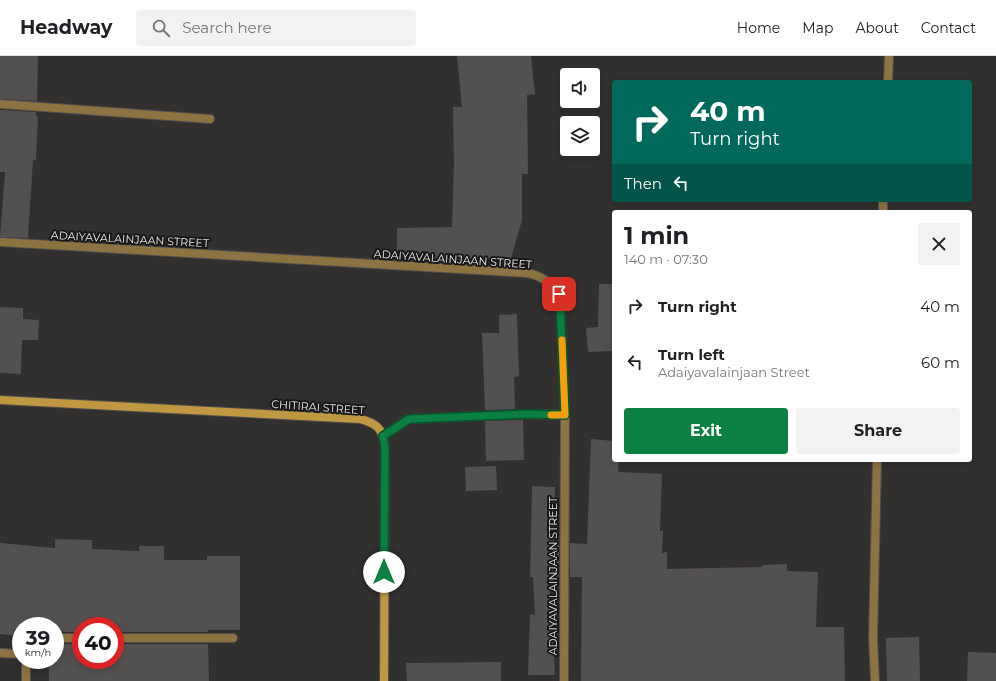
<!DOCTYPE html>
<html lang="en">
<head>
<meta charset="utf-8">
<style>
  :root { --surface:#fff; --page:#f2f2f2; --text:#202124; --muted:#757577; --line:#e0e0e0; --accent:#0b8043 }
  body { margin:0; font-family:Montserrat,sans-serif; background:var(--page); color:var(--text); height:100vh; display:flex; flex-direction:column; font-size:15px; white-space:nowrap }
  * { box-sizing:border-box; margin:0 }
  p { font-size:13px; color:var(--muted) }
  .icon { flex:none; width:22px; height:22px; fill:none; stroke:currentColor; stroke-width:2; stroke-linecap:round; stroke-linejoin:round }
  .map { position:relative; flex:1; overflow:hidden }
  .sheet { position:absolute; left:612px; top:154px; width:360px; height:252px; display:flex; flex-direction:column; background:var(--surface); border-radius:4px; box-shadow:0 2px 6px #0003 }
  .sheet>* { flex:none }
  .hud { position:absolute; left:612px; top:24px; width:360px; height:122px; border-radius:4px; box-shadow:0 2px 6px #0003; background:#00695c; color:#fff; overflow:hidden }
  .fabs { position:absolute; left:560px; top:12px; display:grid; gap:8px }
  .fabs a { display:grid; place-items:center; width:40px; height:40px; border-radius:4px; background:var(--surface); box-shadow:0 2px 6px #0003; font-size:20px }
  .speed { position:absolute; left:12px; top:561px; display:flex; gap:8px; font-size:20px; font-weight:700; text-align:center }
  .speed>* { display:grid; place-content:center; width:52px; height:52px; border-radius:50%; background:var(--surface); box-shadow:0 2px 6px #0003; line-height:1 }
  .speed small { font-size:10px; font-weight:400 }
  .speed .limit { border:6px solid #d22; background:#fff; color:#111 }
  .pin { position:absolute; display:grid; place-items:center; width:34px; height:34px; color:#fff; margin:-17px; border-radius:8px; box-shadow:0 2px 6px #0006 }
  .me { position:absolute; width:44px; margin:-22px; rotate:0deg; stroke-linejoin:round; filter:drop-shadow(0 0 3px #0008) }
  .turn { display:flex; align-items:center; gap:14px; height:84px; padding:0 12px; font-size:18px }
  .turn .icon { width:52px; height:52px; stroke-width:2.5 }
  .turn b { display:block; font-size:28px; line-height:34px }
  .then { display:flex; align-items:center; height:38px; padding:0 12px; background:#0003; gap:8px; font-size:15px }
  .round { display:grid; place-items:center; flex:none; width:42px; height:42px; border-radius:4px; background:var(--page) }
  .overview { display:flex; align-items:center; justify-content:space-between; height:68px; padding:0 12px }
  h1 { font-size:24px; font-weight:700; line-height:30px }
  .cta { display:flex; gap:8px; margin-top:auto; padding:8px 12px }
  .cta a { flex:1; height:46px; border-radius:4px; background:var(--accent); color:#fff; font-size:16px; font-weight:700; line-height:46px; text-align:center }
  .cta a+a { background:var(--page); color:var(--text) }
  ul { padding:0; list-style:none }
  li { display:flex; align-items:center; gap:12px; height:56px; padding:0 12px }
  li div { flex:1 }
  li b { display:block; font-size:15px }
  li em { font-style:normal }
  header { display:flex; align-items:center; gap:24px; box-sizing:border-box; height:56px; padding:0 20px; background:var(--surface); border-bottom:1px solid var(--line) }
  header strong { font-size:19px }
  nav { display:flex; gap:22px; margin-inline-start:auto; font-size:14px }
  .search { width:280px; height:36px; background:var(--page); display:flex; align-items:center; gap:10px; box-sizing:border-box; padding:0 14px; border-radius:4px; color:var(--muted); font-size:15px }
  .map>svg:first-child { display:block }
  .building { fill:#535050 }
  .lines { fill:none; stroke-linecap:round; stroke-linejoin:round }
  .lane-casing { stroke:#504e4c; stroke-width:10 }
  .street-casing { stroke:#504e4c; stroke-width:10 }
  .secondary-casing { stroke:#504e4c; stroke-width:10 }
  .lane { stroke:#8d7341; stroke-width:8 }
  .street { stroke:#8d7341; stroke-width:8 }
  .secondary { stroke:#c19842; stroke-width:8 }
  .route-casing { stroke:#07532c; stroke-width:10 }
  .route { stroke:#0b8043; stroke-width:7 }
  .slow { stroke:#f59e0b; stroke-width:7 }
  .labels { text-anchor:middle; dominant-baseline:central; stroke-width:4; stroke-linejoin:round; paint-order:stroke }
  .street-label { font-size:11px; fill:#edeceb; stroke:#191817 }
</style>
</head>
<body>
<header>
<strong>Headway</strong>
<div class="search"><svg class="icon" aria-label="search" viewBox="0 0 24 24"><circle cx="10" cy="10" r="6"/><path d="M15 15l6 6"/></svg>Search here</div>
<nav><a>Home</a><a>Map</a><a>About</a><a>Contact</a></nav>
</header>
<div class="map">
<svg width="996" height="625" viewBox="0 0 996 625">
  <rect width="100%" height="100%" fill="#32302e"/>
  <g class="building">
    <path d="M0,0H38L37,45L0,43Z"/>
    <path d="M457,0H531L535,38L527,39L528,118H522V164L510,206L500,203L436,204L435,197L397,198V172L452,171L454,108L453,51H462Z"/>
    <path d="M0,54L36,56V60H38L36,104H33L28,182L0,181L5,116H0Z"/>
    <path d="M599,228H614V295L588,296L586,272L598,271Z"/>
    <path d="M0,251L23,252V263L39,264L38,284H22L21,318L0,317Z"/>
    <path d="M517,258L519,320L514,321L515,353L485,354L482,277H499V259Z"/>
    <path d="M523,364L524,404L486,405L485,365Z"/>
    <path d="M591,383L614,385V404H619L618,416L662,418L660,475H663L662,497L667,496V513L763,511L762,509L787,508V515L818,516L816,571H844L845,625H581L582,521H570V487L587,488Z"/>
    <path d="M496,410L497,434L466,435L465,411Z"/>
    <path d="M532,430L555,431L554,487H559V521H549L555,619H528L530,558L535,559L533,521H530Z"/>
    <path d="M55,483L92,484V493L139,495V490H164V504H207V500H240V574H208V576H115V570H81V576H55V570H21V580L0,578V487L55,492Z"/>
    <path d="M919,581L920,625H887L886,582Z"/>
    <path d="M55,588H81V604H115V588H208L209,625H49V604H55Z"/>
    <path d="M968,596L996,597V625H967Z"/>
    <path d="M501,606V625H407L406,607Z"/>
  </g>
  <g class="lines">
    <defs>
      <g id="lane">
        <path d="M383,380L409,363L528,358L565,359"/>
        <path d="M55,582H81"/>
        <path d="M115,582H233"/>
      </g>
      <g id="street">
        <path d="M888,26L889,0"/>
        <path d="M0,48L210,63"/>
        <path d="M883,156V144"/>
        <path d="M0,186L527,217C540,219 556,229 560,242L565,359L564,625"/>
        <path d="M0,597L21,598"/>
        <path d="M26,625V604"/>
        <path d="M875,625L873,582L877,404"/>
      </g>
      <path id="secondary" d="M0,344L360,363C377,367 384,374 385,392L384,625"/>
    </defs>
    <use href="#lane" class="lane-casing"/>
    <use href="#street" class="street-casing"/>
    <use href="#secondary" class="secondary-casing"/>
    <use href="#lane" class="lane"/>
    <use href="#street" class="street"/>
    <use href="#secondary" class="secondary"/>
  </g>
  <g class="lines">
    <defs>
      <path id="route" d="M384,516L385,392L383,380L409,363L528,358L565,359L560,245L559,238"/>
    </defs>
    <use href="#route" class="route-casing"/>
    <use href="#route" class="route"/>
    <path class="slow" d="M551,359H565L562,284"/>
  </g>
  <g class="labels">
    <g class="street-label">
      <text transform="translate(130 183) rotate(3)">ADAIYAVALAINJAAN STREET</text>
      <text transform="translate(453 203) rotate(4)">ADAIYAVALAINJAAN STREET</text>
      <text transform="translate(318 351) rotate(4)">CHITIRAI STREET</text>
      <text transform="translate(553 520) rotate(-90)">ADAIYAVALAINJAAN STREET</text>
    </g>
  </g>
</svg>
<div class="fabs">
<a><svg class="icon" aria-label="sound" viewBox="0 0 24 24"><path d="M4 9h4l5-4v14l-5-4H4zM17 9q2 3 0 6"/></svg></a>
<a><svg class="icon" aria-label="layers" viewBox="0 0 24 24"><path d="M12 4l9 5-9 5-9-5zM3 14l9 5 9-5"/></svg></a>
</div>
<div class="speed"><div>39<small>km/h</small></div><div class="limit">40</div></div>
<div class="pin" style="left:559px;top:238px;background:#d93025"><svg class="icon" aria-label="arrive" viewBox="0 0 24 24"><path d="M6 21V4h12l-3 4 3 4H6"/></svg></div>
<svg class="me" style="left:384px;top:516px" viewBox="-20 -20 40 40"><circle r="19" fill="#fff"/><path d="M0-13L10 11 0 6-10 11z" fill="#0b8043"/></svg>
<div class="hud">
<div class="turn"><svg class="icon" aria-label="right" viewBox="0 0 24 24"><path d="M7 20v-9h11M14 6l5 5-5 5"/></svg><div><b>40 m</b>Turn right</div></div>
<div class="then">Then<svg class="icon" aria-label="left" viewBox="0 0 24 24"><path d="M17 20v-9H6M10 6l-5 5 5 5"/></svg></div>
</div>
<section class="sheet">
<div class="overview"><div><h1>1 min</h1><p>140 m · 07:30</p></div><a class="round"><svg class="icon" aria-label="close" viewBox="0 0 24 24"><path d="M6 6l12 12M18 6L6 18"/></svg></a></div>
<ul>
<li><svg class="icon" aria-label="right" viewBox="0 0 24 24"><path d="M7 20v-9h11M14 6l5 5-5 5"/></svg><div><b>Turn right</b></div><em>40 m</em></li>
<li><svg class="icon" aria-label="left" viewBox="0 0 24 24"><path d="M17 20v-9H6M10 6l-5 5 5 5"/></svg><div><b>Turn left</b><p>Adaiyavalainjaan Street</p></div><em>60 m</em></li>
</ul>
<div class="cta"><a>Exit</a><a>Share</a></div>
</section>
</div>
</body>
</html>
